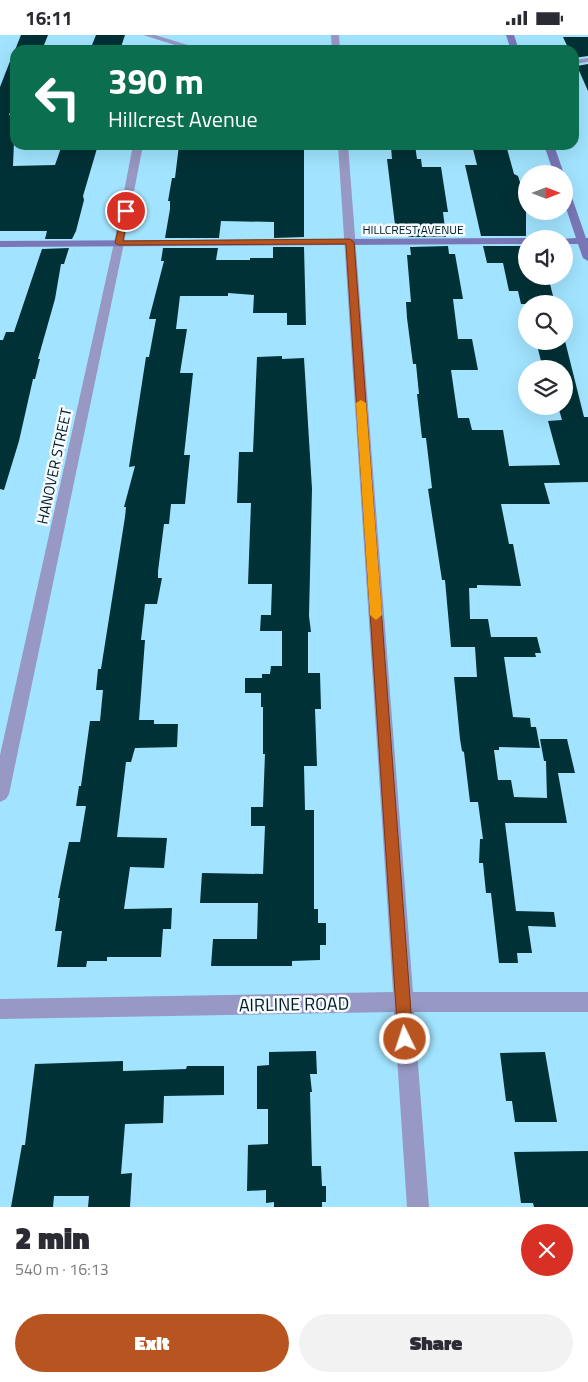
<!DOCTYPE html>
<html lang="en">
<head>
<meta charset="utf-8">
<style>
  :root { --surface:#fff; --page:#f2f2f3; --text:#2b2b33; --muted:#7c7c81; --accent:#b85420 }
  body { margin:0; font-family:"Titillium Web",sans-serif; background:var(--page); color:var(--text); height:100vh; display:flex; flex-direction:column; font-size:19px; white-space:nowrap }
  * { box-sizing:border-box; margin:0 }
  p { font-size:16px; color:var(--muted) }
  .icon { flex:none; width:28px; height:28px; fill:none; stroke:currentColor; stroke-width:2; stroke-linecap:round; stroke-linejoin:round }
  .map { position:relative; height:1172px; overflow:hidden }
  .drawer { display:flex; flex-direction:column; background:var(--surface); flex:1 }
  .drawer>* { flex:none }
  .guide { position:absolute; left:10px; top:10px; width:569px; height:105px; border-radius:15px; box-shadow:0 5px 20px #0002; background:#0b6e4f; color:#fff; overflow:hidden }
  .needle { width:32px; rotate:90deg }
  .tools { position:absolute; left:518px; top:130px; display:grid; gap:10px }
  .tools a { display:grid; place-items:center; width:55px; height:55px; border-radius:50%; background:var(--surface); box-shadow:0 5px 20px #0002; font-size:25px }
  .pin { position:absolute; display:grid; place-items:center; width:42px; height:42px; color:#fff; margin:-21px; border:2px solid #fff; border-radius:50%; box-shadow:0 1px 5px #0007 }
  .me { position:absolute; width:55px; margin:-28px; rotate:356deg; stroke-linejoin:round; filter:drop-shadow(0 0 4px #0008) }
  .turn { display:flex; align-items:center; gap:18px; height:105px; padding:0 15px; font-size:22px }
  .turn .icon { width:65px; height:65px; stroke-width:2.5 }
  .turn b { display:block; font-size:35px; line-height:42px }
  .round { display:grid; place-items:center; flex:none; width:52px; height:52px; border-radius:26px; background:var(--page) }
  .summary { display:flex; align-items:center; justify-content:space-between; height:85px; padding:0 15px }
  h1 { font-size:30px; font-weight:800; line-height:38px }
  .button { display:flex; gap:10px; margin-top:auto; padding:10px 15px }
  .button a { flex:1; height:58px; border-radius:30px; background:var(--accent); color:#fff; font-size:20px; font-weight:800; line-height:58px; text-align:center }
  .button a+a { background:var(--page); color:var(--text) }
  .status { display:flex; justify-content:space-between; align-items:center; height:35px; padding:0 25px; background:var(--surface); direction:ltr }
  .status svg { height:14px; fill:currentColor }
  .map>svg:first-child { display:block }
  .building { fill:#003136 }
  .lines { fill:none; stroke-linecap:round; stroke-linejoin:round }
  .street { fill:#9798c3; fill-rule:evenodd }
  .secondary { fill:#7977b7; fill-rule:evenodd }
  .route { fill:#b85420; stroke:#783715 }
  .slow { fill:#f59e0b }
  .labels { text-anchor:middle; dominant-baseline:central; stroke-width:5; stroke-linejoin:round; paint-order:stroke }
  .far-street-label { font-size:12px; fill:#001a23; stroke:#f5fbfe }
  .street-label { font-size:15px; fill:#001a23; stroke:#f5fbfe }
  .near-street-label { font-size:18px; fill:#001a23; stroke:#f5fbfe }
</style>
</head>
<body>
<div class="status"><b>16:11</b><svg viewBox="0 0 49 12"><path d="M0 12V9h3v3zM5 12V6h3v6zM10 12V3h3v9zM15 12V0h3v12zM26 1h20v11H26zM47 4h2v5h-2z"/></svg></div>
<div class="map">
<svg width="588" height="1172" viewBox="0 0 588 1172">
  <rect width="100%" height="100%" fill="#a2e4ff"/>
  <g class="building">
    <path d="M21,0H48L42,15H15Z"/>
    <path d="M96,0H125L120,15H90Z"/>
    <path d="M563,2H588V21L574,23V15H569Z"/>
    <path d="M14,16L15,66L9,80H15L13,131L55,130L62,110H98L83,161L84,165L76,196L72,204H45L47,196H0V52Z"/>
    <path d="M588,29V56L577,31Z"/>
    <path d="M179,110H304V202L274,203V187L221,186L219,203H165L170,174V166H168L172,143H175Z"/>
    <path d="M395,110H415L417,124H421L422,132H441L448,177H443L446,202H408L407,191L395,190L387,124H392L391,112H395Z"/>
    <path d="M472,110H506L514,139L518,141L526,166V201H481L465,130H477Z"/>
    <path d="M448,211L449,219H455L463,264H453L458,304H472L478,335H451L458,383H469L472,395H503L509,431L560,430L548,386L562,385L558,371H564V334H543L536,306H565L584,382H588V447L544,448L550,469H501L509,509H513L521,551L477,550V553H469L470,584H488L491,602H537L541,618H535L536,622H504L513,682L530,683L531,692H536L540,713L499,712V715H494L498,745H511L514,762L547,763L546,726H544L540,704H567L575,738H558L567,788H505L516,876L554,877L556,892L528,891L532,918H517L518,928H499L491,858H486L483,828H479L480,804H483L478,767H470L464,717L462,716L460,704L454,642H477L475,612H451L445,545H442L428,454L432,453L426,403H422L417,359H419L416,329H413L407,283L406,267H411L407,220H411L410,212Z"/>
    <path d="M483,211H526V241H548L555,269H521L518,256H509L503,228H487Z"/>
    <path d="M273,212H304L306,290H287V278H253L254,260L228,258V261H180L176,294H187L180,338H193L184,420H190L185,469H171L169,489H164L158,536V543H162L157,569H145L141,605H145L139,685H154V689H178L177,712L135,713L131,727H126L117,802L167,803L164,833L130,832L124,874L172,873L171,894H163L161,922H107V926H87L86,932H57L62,896H55L60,863H58L69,807H80L86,771H76L79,751H81L90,686H100L103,655H96L98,634H101L125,482L126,472H124L135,431L129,432L146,322H149L156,284H149L164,226H161L163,213H218L216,225H250V223H273Z"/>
    <path d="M69,213L64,229H61L55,264L38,324H40L35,344H33L19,406L4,455L0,454V305H3L6,297H14L42,214Z"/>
    <path d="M282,321V324L304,323L312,454L309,581L311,597H308V638H320L321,674H315L317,731H304L305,775H314V874H318V888H326V910H320V925L292,926V931H211L213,904H257L258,868H200L202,838L263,839L265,791H251V772H263L265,719H263V672H261V658H245V643H262V639H270L271,631H282V596H260L261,580H271L272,549H248L251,468H237L239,417H253L257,322Z"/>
    <path d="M316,1016L317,1039H310L312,1057H310L312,1131H321L322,1151H326V1167H322V1172H274V1167L266,1168V1155L247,1156L248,1110L268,1109V1074H257V1031L269,1030V1017Z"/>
    <path d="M545,1017L557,1087H515L512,1066H506L500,1018Z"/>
    <path d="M123,1026V1036L186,1034L187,1031H224V1060L164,1061L163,1088L125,1089L121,1139L132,1138L130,1172H88L89,1161H54L53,1172H11L22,1110H25L35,1029Z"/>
    <path d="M588,1116V1172H534L533,1168H521L514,1117Z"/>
  </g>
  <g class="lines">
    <g class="street">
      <path d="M143,0H155L204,15H191Z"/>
      <path d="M331,0H339L340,15H332Z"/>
      <path d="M588,23V27L574,29V25Z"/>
      <path d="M133,110H143L124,208L9,759L6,764L0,767V720L114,208Z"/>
      <path d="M338,110H348L413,957H588V977H414L429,1172H407L394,977L0,984V964L393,957Z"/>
    </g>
    <g class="secondary">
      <path d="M506,0H514L519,15H511Z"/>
      <path d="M544,110H554L564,139H554Z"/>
      <path d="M564,151L569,154L586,203H588V226L583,223L578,209H564V204H561L576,203L564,167Z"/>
      <path d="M526,203L529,204H526V209L0,212V206Z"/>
    </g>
  </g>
  <path class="route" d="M123,174L129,176L123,206L350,204L354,207L413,1004L411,1010L405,1012L400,1010L398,1004L346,209L119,210L115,208Z"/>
  <path class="slow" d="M361,365L366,368L382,580L376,585L370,580L356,368Z"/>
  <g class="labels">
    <g class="far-street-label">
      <text x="413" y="194">HILLCREST AVENUE</text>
    </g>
    <g class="street-label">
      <text transform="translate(54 431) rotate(-78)">HANOVER STREET</text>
    </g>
    <g class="near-street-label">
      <text transform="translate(294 969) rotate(-1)">AIRLINE ROAD</text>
    </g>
  </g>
</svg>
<div class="tools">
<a><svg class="needle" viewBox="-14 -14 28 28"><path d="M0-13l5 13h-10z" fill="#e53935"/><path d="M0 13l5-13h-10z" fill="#7c7c81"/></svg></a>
<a><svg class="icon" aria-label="sound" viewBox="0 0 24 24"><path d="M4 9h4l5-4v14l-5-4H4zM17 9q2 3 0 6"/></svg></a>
<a><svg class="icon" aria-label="search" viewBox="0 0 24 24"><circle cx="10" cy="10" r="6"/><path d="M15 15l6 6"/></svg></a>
<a><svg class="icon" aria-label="layers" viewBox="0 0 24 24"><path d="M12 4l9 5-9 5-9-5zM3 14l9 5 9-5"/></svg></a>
</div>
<div class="pin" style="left:126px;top:176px;background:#d93025"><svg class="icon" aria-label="arrive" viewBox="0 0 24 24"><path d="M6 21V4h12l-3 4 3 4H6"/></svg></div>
<svg class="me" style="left:405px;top:1004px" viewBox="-20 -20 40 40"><circle r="17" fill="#b85420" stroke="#fff" stroke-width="3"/><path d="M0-11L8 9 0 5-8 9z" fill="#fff"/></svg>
<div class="guide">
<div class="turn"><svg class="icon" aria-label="left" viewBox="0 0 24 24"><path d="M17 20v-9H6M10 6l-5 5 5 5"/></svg><div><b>390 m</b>Hillcrest Avenue</div></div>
</div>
</div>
<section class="drawer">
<div class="summary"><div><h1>2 min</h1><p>540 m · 16:13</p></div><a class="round" style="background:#d93025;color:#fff"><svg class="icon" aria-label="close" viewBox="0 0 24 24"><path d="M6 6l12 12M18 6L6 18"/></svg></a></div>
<div class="button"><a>Exit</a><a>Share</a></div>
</section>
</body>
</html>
